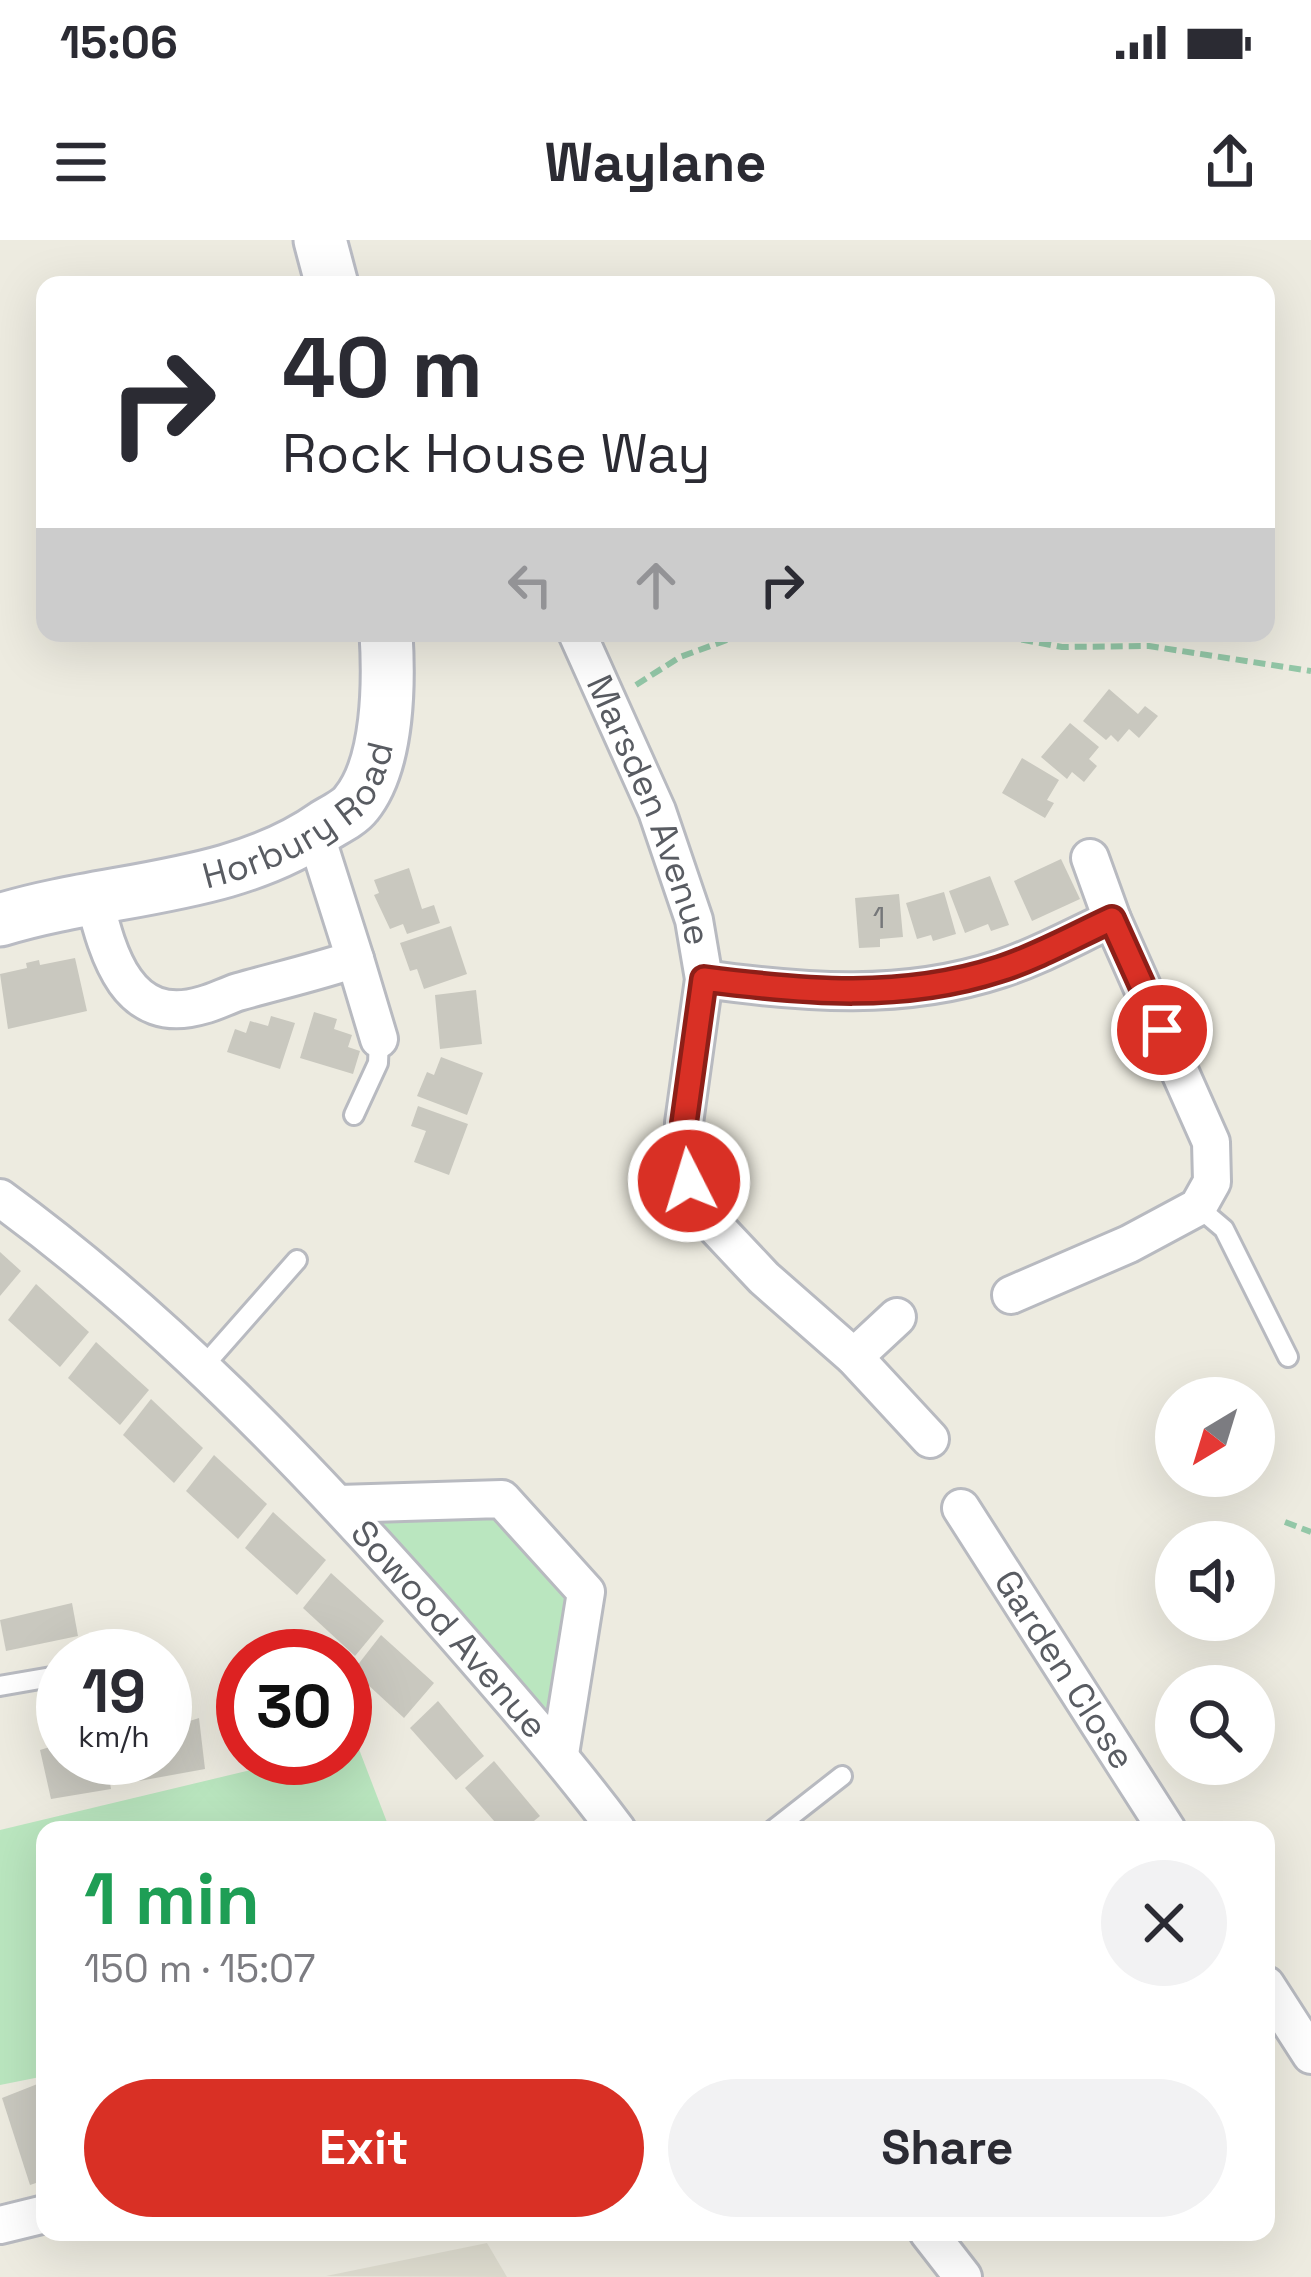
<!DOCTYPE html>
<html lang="en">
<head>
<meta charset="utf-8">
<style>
  :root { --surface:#fff; --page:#f2f2f3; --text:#2b2b33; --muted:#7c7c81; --accent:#d93025 }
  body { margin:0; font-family:"Space Grotesk",sans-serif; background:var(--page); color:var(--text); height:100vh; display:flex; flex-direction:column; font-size:45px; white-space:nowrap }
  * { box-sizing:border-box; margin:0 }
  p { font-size:39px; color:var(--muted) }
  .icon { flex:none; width:66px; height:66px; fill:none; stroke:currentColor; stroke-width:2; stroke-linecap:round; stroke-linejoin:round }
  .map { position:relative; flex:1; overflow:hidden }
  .details { position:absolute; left:36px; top:1581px; width:1239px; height:420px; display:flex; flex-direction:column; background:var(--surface); border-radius:24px; box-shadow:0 12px 48px #0002 }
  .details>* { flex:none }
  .hud { position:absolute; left:36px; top:36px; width:1239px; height:366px; border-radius:24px; box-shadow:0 12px 48px #0002; background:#fff; color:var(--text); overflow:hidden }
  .needle { width:78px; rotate:218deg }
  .buttons { position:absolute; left:1155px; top:1137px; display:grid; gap:24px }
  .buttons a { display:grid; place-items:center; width:120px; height:120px; border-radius:50%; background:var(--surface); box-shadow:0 12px 48px #0002; font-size:60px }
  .speed { position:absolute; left:36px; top:1389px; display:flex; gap:24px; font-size:60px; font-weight:700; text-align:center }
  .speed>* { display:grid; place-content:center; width:156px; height:156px; border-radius:50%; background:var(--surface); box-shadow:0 12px 48px #0002; line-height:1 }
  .speed small { font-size:30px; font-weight:400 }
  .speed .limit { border:18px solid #d22; background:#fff; color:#111 }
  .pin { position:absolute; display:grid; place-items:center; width:102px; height:102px; color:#fff; margin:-51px; border:6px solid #fff; border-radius:50%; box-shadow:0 3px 12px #0007 }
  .me { position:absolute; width:132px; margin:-66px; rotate:355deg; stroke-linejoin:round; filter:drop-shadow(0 0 9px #0008) }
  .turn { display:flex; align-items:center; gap:42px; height:252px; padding:0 48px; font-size:54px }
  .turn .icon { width:156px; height:156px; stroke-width:2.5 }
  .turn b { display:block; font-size:84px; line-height:102px }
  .lanes { display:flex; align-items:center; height:114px; padding:0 48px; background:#0003; justify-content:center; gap:60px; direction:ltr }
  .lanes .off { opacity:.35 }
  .round { display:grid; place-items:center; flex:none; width:126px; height:126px; border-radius:63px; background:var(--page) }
  .headline { display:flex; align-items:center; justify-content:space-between; height:204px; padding:0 48px }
  h1 { font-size:72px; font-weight:700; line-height:90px; color:#1e9e55 }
  .primary-button { display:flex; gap:24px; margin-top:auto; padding:24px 48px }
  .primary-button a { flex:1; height:138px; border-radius:72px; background:var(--accent); color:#fff; font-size:48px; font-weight:700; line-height:138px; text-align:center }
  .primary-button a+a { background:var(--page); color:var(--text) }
  .status { display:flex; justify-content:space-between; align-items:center; height:84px; padding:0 60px; background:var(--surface); direction:ltr }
  .status svg { height:33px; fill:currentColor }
  header { display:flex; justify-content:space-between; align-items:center; height:156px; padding:0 48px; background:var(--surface); font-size:54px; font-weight:700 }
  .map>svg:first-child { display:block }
  .education { fill:#dfddd0 }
  .green { fill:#bae6bf }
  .building { fill:#c9c8bf }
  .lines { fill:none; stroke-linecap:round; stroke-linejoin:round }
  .service-casing { stroke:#b8bac0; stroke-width:24 }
  .minor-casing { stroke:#b8bac0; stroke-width:42 }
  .secondary-casing { stroke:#b9bbc3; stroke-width:57 }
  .path { stroke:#93c7a7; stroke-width:6; stroke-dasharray:12 6; stroke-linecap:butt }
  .service { stroke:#fff; stroke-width:18 }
  .minor { stroke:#fff; stroke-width:36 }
  .secondary { stroke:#fff; stroke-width:51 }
  .route-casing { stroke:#8d1f18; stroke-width:30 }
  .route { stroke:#d93025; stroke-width:21 }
  .labels { text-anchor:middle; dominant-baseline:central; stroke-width:10; stroke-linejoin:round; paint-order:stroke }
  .number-label { font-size:30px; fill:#757779 }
  .street-label { font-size:36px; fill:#595c62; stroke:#fff }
</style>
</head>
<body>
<div class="status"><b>15:06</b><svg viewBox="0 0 49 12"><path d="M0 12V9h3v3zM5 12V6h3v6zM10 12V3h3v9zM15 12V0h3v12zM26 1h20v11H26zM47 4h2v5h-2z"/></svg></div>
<header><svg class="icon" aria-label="menu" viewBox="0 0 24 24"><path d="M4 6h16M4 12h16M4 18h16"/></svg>Waylane<svg class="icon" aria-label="share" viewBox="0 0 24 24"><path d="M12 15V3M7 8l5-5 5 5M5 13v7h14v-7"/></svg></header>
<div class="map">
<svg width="1311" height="2037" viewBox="0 0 1311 2037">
  <rect width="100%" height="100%" fill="#edebe0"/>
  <path class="education" d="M487,2003L507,2037L326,2036Z"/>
  <g class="green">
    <path d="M502,1259L586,1352L560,1514L339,1264Z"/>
    <path d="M357,1504L390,1590H45V1836L0,1845V1590L301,1518H345V1507Z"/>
  </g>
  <g class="building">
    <path d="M1109,449L1138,474L1145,466L1158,476L1139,498L1129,489L1118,502L1111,495L1106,500L1083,481Z"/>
    <path d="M1070,483L1099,507L1089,519L1097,526L1084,542L1072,532L1067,539L1041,517Z"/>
    <path d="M1022,518L1059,540L1047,560L1054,563L1045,578L1002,553Z"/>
    <path d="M1061,619L1080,659L1032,681L1014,641Z"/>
    <path d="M409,628L422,669L434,665L440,683L407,694L403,684L390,689L374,655L379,653L374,640Z"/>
    <path d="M990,636L1009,685L991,691L988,684L965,693L949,651Z"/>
    <path d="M944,652L956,694L933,701L931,695L917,699L906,663Z"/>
    <path d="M899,654L903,697L880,699V707L859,708L855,658Z"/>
    <path d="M451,686L467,734L424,749L417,729L410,731L400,703Z"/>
    <path d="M75,718L87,771L8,789L0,734L27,728L26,723L39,720L40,725Z"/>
    <path d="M476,750L482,804L440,809L435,755Z"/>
    <path d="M314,772L337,779L334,789L352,795L348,807L360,811L353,834L300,818Z"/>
    <path d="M271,776L295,783L280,829L227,812L235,789L246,793L250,781L268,786Z"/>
    <path d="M441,817L483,833L467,875L417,856L427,832L434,835Z"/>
    <path d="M418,866L468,884L449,935L414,922L426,891L411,886Z"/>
    <path d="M0,1012L21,1031L0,1056Z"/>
    <path d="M36,1044L89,1092L60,1127L8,1080Z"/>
    <path d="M96,1102L149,1150L120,1185L68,1138Z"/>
    <path d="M151,1159L203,1208L174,1243L123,1195Z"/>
    <path d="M214,1215L267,1264L238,1299L186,1251Z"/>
    <path d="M273,1272L326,1320L297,1355L245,1308Z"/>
    <path d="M331,1333L384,1381L355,1416L303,1368Z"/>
    <path d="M72,1363L78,1396L6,1411L0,1380Z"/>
    <path d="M381,1395L434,1443L404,1478L353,1431Z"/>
    <path d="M438,1461L484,1516L456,1540L410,1488Z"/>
    <path d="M199,1478L205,1529L139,1541L135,1518H165V1489Z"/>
    <path d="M63,1503V1518H106L111,1549L51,1559L40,1510Z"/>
    <path d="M494,1521L540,1576L523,1590H502L465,1548Z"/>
    <path d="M45,1841V1940L30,1945L2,1858Z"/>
  </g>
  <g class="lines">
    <defs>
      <g id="service">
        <path d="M354,875L378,823L379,799"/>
        <path d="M1198,967L1224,989L1288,1117"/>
        <path d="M201,1129L297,1020"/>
        <path d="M0,1446L63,1435"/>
        <path d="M773,1590L842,1536"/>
      </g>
      <g id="minor">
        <path id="s1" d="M577,393L657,571L694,680L704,739L684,883L689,941L716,987L764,1038L854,1117L930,1199"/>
        <path d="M94,659C108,714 127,788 203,765C215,762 226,756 238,752C277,741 316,732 355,719L315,593"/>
        <path d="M355,719L379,799"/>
        <path d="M704,739C804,753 903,761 1000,729C1038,717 1075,696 1112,679"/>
        <path id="s2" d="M0,958C162,1076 304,1224 436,1373C498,1444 560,1514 617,1590"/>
        <path d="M1011,1055L1129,1004L1198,967L1212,942L1211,902L1112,679L1090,618"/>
        <path d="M854,1117L897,1077"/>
        <path d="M339,1264L502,1259L586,1352L560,1514"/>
        <path id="s3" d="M961,1268L1167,1590"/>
        <path d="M1266,1745L1311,1815"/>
        <path d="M0,1985L45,1974"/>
        <path d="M928,1992L963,2037"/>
      </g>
      <g id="secondary">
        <path d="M320,0L332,45"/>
        <path id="s4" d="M0,680C106,647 233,651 326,585C336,579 350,572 356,564C389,524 389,441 386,393"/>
      </g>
    </defs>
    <use href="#service" class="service-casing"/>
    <use href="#minor" class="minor-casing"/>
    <use href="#secondary" class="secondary-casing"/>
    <g class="path">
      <path d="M986,393L1062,407L1149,406L1311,431"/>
      <path d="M636,445L680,417L746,393"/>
      <path d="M1285,1282L1311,1292"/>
    </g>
    <use href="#service" class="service"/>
    <use href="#minor" class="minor"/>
    <use href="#secondary" class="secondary"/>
  </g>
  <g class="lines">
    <defs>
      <path id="route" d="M689,941L684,883L704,739C804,752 902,761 1000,729C1038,717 1075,696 1112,679L1162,790"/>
    </defs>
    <use href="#route" class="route-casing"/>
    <use href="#route" class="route"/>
  </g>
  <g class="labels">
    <g class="number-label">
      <text x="879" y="677">1</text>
    </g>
    <g class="street-label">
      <text stroke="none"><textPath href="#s4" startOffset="327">Horbury Road</textPath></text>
      <text stroke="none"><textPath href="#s1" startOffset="192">Marsden Avenue</textPath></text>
      <text stroke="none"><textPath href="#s2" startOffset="624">Sowood Avenue</textPath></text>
      <text stroke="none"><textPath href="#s3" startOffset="192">Garden Close</textPath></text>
    </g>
  </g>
</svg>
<div class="buttons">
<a><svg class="needle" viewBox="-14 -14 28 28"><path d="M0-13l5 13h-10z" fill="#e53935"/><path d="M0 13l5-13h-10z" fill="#7c7c81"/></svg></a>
<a><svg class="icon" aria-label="sound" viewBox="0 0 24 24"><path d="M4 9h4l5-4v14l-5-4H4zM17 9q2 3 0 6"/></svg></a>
<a><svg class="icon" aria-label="search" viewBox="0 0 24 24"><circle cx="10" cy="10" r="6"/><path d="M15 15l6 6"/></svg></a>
</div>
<div class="speed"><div>19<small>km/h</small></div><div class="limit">30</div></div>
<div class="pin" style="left:1162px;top:790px;background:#d93025"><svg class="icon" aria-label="arrive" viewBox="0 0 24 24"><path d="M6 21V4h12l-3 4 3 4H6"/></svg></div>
<svg class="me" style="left:689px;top:941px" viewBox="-20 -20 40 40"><circle r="17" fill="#d93025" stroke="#fff" stroke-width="3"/><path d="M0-11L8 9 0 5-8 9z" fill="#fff"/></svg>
<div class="hud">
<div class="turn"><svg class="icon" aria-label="right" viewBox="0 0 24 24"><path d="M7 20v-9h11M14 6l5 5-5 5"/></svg><div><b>40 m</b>Rock House Way</div></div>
<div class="lanes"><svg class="icon off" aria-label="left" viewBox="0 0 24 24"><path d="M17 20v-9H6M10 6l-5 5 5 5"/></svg><svg class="icon off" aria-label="ahead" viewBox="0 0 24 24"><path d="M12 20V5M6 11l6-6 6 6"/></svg><svg class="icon" aria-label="right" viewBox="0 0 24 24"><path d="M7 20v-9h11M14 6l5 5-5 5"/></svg></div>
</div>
<section class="details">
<div class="headline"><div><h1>1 min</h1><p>150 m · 15:07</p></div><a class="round"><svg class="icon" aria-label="close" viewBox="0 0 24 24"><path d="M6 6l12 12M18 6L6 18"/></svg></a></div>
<div class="primary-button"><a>Exit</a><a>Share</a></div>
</section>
</div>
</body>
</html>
